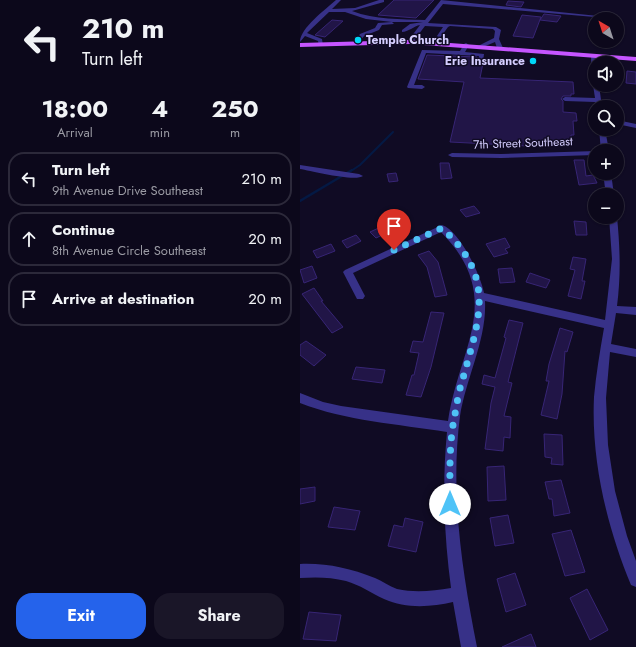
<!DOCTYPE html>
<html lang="en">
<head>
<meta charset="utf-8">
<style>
  :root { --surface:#0c081b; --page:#1a1628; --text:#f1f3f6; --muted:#9a9aa3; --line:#2c293a; --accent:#2563eb }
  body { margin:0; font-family:Jost,sans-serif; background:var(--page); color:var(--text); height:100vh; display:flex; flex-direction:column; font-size:15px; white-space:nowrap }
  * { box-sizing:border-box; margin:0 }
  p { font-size:13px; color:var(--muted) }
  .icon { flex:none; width:22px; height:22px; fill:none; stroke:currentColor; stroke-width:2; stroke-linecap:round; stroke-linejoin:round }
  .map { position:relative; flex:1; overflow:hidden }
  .side { display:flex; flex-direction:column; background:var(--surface); width:300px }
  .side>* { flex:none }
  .banner { background:#0c081b; color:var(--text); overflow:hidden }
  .needle { width:26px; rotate:321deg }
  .fabs { position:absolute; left:288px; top:12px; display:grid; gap:8px }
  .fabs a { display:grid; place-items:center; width:36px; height:36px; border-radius:50%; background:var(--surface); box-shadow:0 1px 3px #0004,0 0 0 1px var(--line); font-size:20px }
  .pin { position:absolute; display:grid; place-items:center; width:34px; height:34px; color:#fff; margin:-41px -17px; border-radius:50% 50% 50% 0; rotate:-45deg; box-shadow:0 0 4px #0007 }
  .pin .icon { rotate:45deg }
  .me { position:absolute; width:44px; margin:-22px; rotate:0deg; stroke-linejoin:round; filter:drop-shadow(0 0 3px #0008) }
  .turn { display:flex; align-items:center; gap:14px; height:84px; padding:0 16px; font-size:18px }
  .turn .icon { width:52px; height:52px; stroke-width:2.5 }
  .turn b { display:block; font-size:28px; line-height:34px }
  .eta { display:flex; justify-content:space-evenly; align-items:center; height:68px; text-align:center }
  .eta b { font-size:24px; font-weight:700; line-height:28px }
  .primary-button { display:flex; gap:8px; margin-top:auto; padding:8px 16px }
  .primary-button a { flex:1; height:46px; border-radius:16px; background:var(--accent); color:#fff; font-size:16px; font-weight:700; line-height:46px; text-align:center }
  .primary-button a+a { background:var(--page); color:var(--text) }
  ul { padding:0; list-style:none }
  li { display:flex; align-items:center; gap:12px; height:54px; margin:0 8px 6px; padding:0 8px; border:2px solid var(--line); border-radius:16px }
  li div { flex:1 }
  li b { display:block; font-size:15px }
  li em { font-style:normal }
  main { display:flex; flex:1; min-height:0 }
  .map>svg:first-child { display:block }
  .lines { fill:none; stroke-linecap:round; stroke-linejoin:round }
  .stream-far1 { stroke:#041944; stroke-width:2 }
  .stream { stroke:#041944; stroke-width:2.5 }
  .building { fill:#211547; stroke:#372575 }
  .minor { fill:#373188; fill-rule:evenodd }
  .major { fill:#c555ff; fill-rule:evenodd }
  .route { stroke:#4fc3f7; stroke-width:7; stroke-dasharray:0 12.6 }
  .poi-dot { fill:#00d8f9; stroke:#100b24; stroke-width:1.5 }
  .labels { text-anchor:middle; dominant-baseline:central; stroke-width:3; stroke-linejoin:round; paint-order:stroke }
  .far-poi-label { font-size:12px; font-weight:bold; fill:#d5ceff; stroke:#100b24; text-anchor:start }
  .far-street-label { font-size:12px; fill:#d5ceff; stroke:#100b24 }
</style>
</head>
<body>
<main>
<section class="side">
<div class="banner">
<div class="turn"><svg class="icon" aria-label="left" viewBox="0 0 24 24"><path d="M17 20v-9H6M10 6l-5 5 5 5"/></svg><div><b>210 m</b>Turn left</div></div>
</div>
<div class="eta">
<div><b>18:00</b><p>Arrival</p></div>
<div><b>4</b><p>min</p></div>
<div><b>250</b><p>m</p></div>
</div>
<ul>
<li><svg class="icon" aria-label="left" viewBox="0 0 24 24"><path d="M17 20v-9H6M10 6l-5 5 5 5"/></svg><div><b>Turn left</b><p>9th Avenue Drive Southeast</p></div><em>210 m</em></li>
<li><svg class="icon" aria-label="ahead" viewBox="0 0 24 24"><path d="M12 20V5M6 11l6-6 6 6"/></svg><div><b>Continue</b><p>8th Avenue Circle Southeast</p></div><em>20 m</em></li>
<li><svg class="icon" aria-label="arrive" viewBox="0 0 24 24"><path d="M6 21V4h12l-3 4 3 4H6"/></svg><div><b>Arrive at destination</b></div><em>20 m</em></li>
</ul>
<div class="primary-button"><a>Exit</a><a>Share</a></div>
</section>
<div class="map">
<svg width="336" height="647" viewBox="0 0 336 647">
  <rect width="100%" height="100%" fill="#100b24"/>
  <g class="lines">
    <path class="stream-far1" d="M51,171L60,165L93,132"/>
    <path class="stream" d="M0,201L52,170"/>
  </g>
  <g class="building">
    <path d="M94,0H134L116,18L78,15Z"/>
    <path d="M208,1L224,2L221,7L206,5Z"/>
    <path d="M244,14L261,16L257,22L240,20Z"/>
    <path d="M222,15L241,17L233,38L213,36Z"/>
    <path d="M32,20L43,21L25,37L15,35Z"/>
    <path d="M127,55L177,57V62L183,63L180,78L273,82L274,94H271V96H263L261,99L263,101V112L276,113L277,121H273L274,135H271L272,144L228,142V146L150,142L164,82L118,79Z"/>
    <path d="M327,71L336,72V84L326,83Z"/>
    <path d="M274,160H284L286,176L293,175L297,183L279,185Z"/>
    <path d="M140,163H149L152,178L141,179Z"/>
    <path d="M96,173L98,181L89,182L87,174Z"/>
    <path d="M174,206L180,213L166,217L160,210Z"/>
    <path d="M274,221L286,222L287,235H276Z"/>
    <path d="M85,225L91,231L76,238L70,232Z"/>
    <path d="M56,235L61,241L47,248L42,241Z"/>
    <path d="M205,238L210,247L205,249L208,253L194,257L186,244Z"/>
    <path d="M31,244L35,251L17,258L13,251Z"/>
    <path d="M129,251L138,262L147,295L135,297L127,267L118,255Z"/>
    <path d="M273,257L286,259L282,281H285L281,299L268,296L275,270L270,269Z"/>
    <path d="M12,266L17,278L4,283L0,270Z"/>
    <path d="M212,268L215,282L200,283L198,269Z"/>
    <path d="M230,273L250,280L246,288L226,282Z"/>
    <path d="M14,288L23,301H21L43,327L32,333L2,294Z"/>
    <path d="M131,312L144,313L131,367L121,397L106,395L112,375H114L119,353L110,352L113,341L123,342Z"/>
    <path d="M209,320L223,323L208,382L212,383L204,416L211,417L210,438L204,437L203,451L185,449L191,403L195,387L182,384L184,375L195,378L206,338L204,337Z"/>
    <path d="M260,328L273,332L267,352L265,351L262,394L257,419L241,415L249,381H246L249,364Z"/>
    <path d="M6,341L26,355L14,366L0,355V345Z"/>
    <path d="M56,367L85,370L82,383L52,379Z"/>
    <path d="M244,434L262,435L263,465L251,464L252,458L245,457Z"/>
    <path d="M204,466L206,500L188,501L187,467Z"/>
    <path d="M261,480L270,513L254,516L252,499H249L245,482Z"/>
    <path d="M15,487V501L0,504V489Z"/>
    <path d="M34,507L60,511L55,530L28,527Z"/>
    <path d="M208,515L214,543L195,546L190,518Z"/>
    <path d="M105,518L123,522L116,552L88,546L94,525L103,527Z"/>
    <path d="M271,530L285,572L265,576L252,534Z"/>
    <path d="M215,573L226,605L206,612L197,579Z"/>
    <path d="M287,589L308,630L290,640L270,598Z"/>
    <path d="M9,612L41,615L36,641L3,639Z"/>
    <path d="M231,634L236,647H202Z"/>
  </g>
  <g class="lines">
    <g class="minor">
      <path d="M36,0H41L32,9L55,8L79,0H84V2L52,11C75,20 101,19 125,20L141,0L308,17L306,18L143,4L128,23L196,27L201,30L199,39L203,48L200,50L197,48L195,42L183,47L178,46L194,38L195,31L193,29L150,26L148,27L140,38L137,36L143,27L125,26L112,43H108V41L120,25C114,26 108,32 102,32V30L110,24L123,22H92L94,24L82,25L79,30L64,36L57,45L54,43L60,34L75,28L78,23L92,22L66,19L45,12H29L7,33L22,39L23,46H19L18,41L5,36L0,42C0,28 26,9 36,0Z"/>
      <path d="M166,43L169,45L165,52L184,54L183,62L178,61L179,56L126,53L114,85H122L125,87L122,89L108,88L107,87L122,50L160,51L164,44Z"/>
      <path d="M294,54L297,56V63H295V83L292,81L291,56Z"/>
      <path d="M295,83V85H299L302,107H296L295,102L265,101L262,99L265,97L295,98L293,85Z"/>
      <path d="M317,120L336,124V128L317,124Z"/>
      <path d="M299,129H305L309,151H301Z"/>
      <path d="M296,151L295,155L201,158L152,157L148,155L152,153L201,154Z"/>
      <path d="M0,165L59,174L63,176C55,182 12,171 0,169Z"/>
      <path d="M303,173H311L314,195H306Z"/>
      <path d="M309,217H317C320,247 321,276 317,306L336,307V315L316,313L311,344L336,349V357L310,352L306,398L308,445L315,491L327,536L336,561V587L331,585C307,527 291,461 294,397C296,374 300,351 304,328L185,301C187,339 166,378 160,416C150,493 162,571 177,647H161L153,602C131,607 106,609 84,599C71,593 60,585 46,581C31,577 15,577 0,578V564C27,563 49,568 75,578C82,581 89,586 97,589C115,593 133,591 151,588C144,535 142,484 147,432C98,424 46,421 0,403V393L23,402L41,406L148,421C159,347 206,298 141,232L53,273L65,296L63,299H57L43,272L45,270L142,225C160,231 181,276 184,293L305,320L312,259Z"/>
    </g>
    <path class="major" d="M110,40L336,57V61L110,44L0,47V43Z"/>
  </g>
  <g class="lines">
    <path class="route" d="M94,250L142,228C196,277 180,317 163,378C158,393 156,410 153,425C149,451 150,478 150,504"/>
  </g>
  <g class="poi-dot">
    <circle cx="58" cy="40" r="4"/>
    <circle cx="233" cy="61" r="4"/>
  </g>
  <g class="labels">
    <g class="far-poi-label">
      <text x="66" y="40">Temple Church</text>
      <text x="225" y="61" text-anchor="end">Erie Insurance</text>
    </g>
    <g class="far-street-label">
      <text transform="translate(223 143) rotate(-2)">7th Street Southeast</text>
    </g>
  </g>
</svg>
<div class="fabs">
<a><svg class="needle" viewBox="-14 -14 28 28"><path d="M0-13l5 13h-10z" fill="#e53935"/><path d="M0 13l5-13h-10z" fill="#9a9aa3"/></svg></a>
<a><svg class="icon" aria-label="sound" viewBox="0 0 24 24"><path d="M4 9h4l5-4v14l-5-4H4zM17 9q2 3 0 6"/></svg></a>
<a><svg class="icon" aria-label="search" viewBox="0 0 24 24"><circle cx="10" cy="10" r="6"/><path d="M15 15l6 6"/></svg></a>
<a>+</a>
<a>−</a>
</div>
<div class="pin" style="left:94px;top:250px;background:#d93025"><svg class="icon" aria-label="arrive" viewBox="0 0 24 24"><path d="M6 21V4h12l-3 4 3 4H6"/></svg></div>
<svg class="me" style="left:150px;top:504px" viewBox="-20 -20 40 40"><circle r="19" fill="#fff"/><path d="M0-13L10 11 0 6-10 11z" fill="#4fc3f7"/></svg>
</div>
</main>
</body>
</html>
